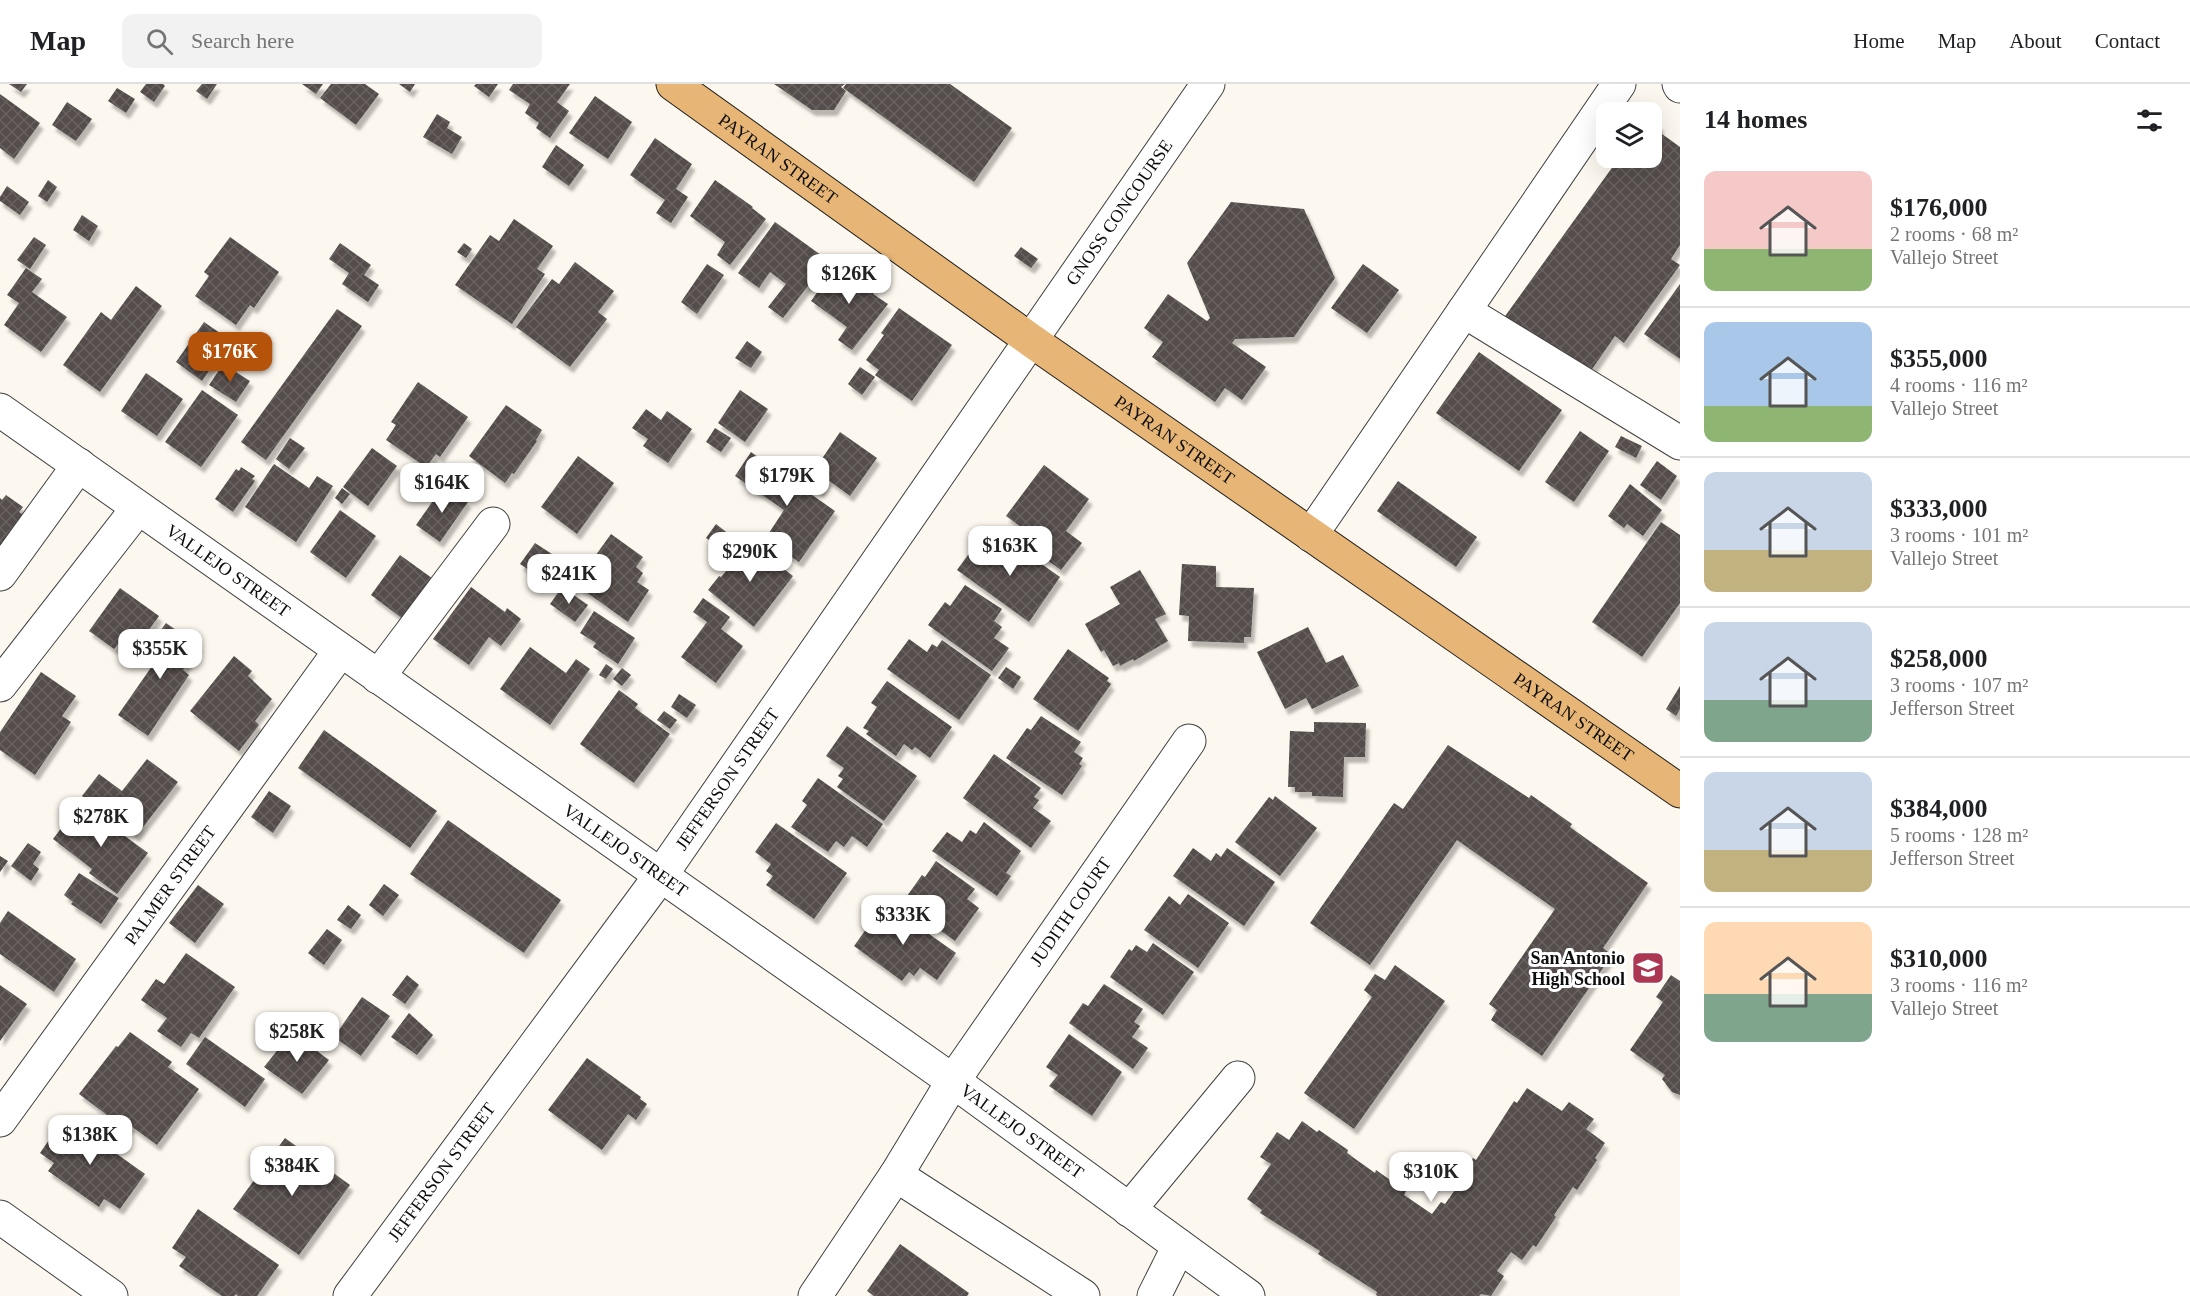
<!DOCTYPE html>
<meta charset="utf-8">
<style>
:root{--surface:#fff;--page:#f2f2f2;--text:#202124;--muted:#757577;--line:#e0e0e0;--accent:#b45309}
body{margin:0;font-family:"Times New Roman",serif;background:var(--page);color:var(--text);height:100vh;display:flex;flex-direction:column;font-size:22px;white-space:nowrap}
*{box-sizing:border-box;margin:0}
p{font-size:20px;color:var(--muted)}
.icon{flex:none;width:33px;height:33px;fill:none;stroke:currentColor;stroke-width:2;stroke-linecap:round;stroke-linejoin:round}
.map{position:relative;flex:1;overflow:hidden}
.panel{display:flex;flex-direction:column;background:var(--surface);width:510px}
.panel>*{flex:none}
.buttons{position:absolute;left:1596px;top:18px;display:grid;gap:12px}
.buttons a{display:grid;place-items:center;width:66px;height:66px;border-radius:12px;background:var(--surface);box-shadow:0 6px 24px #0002;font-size:30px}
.price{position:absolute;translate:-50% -51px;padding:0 14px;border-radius:12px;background:#fff;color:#222;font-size:20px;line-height:39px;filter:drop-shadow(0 2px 3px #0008)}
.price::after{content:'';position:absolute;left:50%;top:36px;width:18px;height:14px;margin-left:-9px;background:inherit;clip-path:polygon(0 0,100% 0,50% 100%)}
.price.on{background:var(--accent);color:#fff}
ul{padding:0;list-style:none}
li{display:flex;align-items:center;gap:18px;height:150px;padding:0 24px}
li+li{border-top:2px solid var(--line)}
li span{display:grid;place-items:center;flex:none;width:168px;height:120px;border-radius:12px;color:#555}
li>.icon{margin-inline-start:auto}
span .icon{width:72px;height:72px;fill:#fffc;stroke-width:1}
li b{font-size:26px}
h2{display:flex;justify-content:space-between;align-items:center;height:72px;padding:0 24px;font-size:26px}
header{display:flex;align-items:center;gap:36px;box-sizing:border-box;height:84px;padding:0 30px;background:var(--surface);border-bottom:2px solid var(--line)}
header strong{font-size:28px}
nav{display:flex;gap:33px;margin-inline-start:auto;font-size:21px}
.search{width:420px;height:54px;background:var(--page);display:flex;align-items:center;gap:15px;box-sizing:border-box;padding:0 21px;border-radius:12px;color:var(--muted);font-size:22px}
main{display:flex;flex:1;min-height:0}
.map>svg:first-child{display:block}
.building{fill:url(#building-cross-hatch);filter:url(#shadow)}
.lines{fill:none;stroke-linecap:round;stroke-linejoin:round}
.minor-casing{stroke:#404040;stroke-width:35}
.major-casing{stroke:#1e1e1e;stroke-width:35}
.minor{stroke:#fff;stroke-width:33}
.major{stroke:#e7b676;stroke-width:33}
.labels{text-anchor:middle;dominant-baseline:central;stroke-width:6;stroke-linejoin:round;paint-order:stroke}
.street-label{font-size:18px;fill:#0d0d0d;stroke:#fff}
.poi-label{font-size:18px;font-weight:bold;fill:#0d0d0d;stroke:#fff;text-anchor:end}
</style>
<header>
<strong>Map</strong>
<div class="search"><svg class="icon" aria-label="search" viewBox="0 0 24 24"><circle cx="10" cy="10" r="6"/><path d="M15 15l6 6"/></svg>Search here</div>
<nav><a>Home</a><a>Map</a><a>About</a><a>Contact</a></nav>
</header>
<main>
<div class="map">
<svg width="1680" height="1212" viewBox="0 0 1680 1212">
<defs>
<pattern id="building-cross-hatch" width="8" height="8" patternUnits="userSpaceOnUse" patternTransform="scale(1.5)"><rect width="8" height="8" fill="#544d4b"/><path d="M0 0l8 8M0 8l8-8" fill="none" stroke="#686260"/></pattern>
<filter id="shadow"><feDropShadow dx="3.5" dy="6" stdDeviation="1.5" flood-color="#0004"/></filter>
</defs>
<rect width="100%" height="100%" fill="#fdf8ef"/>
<g class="building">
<path d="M9,0H27L21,8Z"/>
<path d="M146,0H163L165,2L154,18L140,8Z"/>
<path d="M202,0H217L207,15L196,7Z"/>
<path d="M302,0H323L316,10Z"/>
<path d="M331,0H365L379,10L356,41L320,14Z"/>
<path d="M399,0H415L410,8Z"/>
<path d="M476,0H498L489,13L474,2Z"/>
<path d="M513,0H570L557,18L569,27L550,54L536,44L539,39L525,29L530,20L509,6Z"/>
<path d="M774,0H845L841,3L846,7L834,26H812Z"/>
<path d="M846,0H950L1012,44L974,98L843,4Z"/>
<path d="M117,4L135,15L126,29L108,17Z"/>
<path d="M0,10L40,39L14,75L0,64Z"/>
<path d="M595,12L632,38L608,75L569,49Z"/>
<path d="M67,18L92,35L76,57L52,41Z"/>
<path d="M437,30L450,38L447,44L462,53L452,70L423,53Z"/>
<path d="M1652,35L1661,42L1658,47L1680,63V161L1671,175L1680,181L1624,259L1615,252L1586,294L1503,235L1619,74H1652Z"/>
<path d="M655,54L692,80L676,105L688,113L671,139L656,129L665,116L630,91Z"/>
<path d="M556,61L584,81L569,102L542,83Z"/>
<path d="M48,96L57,103L47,118L38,112Z"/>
<path d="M715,96L753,123L752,124L766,135L730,181L717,171L725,158L690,132Z"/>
<path d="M7,102L29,118L20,131L0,117V113Z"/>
<path d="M1231,118L1304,125L1335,194L1294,253L1235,255L1232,259L1266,283L1242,316L1225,304L1215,318L1152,273L1163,258L1144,244L1168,210L1207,237L1210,234L1187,179Z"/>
<path d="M82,131L98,142L89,157L73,146Z"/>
<path d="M514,135L553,162L537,185L545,190L512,240L455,201L490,151L499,157Z"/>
<path d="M775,138L828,176L783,234L768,223L786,200L770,188L759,204L738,189Z"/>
<path d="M34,153L46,161L30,185L17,176Z"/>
<path d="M230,153L279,188L254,224L250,221L236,241L195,212L209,192L204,188Z"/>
<path d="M340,159L371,181L364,191L379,201L368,218L342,200L349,189L329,175Z"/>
<path d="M464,159L472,165L466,174L457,168Z"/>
<path d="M1021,163L1038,175L1031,184L1014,172Z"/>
<path d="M575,178L614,207L598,228L607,235L570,283L516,243L552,195L559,200Z"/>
<path d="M707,180L724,191L697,230L681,218Z"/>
<path d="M1363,180L1399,206L1367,249L1331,224Z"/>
<path d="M837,181L875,207L873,210L888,220L852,266L838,256L847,243L811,217Z"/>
<path d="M26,184L42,195L32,208L67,233L41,268L4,241L19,219L7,211Z"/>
<path d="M1680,200V275L1644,250Z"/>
<path d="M136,202L162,222L100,308L63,281L101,228L111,236Z"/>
<path d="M899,224L952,261L912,317L875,291L879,286L866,276L884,251L881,249Z"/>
<path d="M337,225L362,242L266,376L241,358Z"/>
<path d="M204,238L230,256L202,297L176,278Z"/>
<path d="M747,257L762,268L751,284L735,274Z"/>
<path d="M1479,268L1562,326L1519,387L1436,329Z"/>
<path d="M223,280L250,297L236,318L209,301Z"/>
<path d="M860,283L875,293L862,311L848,300Z"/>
<path d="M146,289L183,315L157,352L121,327Z"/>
<path d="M418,298L468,333L440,373L436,370L426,383L386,356L396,341L391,338Z"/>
<path d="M202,306L238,331L201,383L165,358Z"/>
<path d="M740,306L768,325L745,358L718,339Z"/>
<path d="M506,321L542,346L536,356L537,357L514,390L512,389L505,399L469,372Z"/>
<path d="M646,325L661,336L667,327L692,345L668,379L643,362L648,355L632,344Z"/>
<path d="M715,344L731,354L721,368L706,358Z"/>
<path d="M1580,347L1609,367L1574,418L1545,398Z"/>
<path d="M840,348L877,374L850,412L828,396L820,408L789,386L798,372L815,385Z"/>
<path d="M1621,352L1642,362L1636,374L1615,363Z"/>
<path d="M290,354L305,364L289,385L276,375Z"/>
<path d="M372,364L397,382L368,422L343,403Z"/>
<path d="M751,368L835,427L799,478L765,455L784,426L735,392Z"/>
<path d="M578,372L614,399L577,450L541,423Z"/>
<path d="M1657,377L1677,392L1661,416L1640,401Z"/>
<path d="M274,380L309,404L317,392L333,402L296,458L245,423Z"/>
<path d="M1044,381L1089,415L1066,447L1082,459L1061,486L1019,456L1025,446L1006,432Z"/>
<path d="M241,383L255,392L252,395L255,397L233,428L215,415L236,385L239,387Z"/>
<path d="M1398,397L1477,453L1456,483L1377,427Z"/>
<path d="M1630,400L1662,426L1643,452L1627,440L1624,444L1608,432Z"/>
<path d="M444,401L468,418L440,458L416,441Z"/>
<path d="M342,404L350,410L342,420L335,414Z"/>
<path d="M6,411L23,423L19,428L30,435L0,478V414L2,416Z"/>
<path d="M340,426L376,452L346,494L310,468Z"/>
<path d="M1661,438L1680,451V519L1642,573L1592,538Z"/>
<path d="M716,440L730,451L721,464L706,454Z"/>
<path d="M611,450L643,473L636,483L643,489L637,498L649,506L628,538L575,500Z"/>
<path d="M746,455L793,492L754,543L708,506L719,492L721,493L728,485L724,482Z"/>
<path d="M978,457L996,470L1001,462L1007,466L1012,459L1060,493L1029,538L957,486Z"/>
<path d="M535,459L558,474L544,496L520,480Z"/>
<path d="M400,471L436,497L407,538L371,511Z"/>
<path d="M1182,480L1216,482V503L1254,504L1251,553H1244V559L1188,557L1189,532L1179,531Z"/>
<path d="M1140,486L1166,530L1155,535L1168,557L1134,577L1133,575L1120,582L1119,579L1113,582L1104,566L1101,568L1085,540L1120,520L1110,503Z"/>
<path d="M965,501L1002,525L994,537L1002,543L994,554L1009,564L992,587L928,541L945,518L950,522Z"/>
<path d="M471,503L505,528L507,524L521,535L501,562L489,553L469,581L433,555Z"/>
<path d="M562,503L588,521L575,538L550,520Z"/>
<path d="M120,504L159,532L140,558L127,549L114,565L89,547Z"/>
<path d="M703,514L730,533L721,545L743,562L716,599L681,573L707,538L693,528Z"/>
<path d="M594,527L635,554L618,580L593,563L596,559L580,549Z"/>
<path d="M166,539L199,562L183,586L189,591L148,652L118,631L159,572L148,564Z"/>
<path d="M1308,543L1326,579L1343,571L1359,602L1312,625L1306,614L1285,625L1257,568Z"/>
<path d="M909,555L927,568L932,560L937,563L942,556L991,591L959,636L887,585Z"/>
<path d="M530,563L566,589L576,575L590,585L550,641L500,605Z"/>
<path d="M1068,565L1109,594L1107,597L1111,600L1078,647L1033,615Z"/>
<path d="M234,572L252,587L248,592L272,615L255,637L259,641L239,667L190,627Z"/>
<path d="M606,580L613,585L606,595L599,591Z"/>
<path d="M1006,583L1021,593L1013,605L998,594Z"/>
<path d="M622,584L631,591L622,602L613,595Z"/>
<path d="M41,588L76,612L62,632L71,638L35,691L0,666V648Z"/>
<path d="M887,597L952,643L930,674L915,663L912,666L904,660L896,672L866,650L869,647L863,644L877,623L871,619Z"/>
<path d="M1680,602V625L1676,632L1666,625Z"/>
<path d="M619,606L638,620L635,624L670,650L634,699L580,660Z"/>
<path d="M679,610L696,621L687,634L671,623Z"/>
<path d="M664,627L677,636L670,645L657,636Z"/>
<path d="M1041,632L1081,658L1074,668L1083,674L1079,680L1082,682L1062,711L1006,674L1027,644L1031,646Z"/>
<path d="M1314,638L1366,639L1365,673H1344L1343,713L1312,712V708H1295V703H1288L1290,647L1314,648Z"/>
<path d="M847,642L917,692L884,737L837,703L843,695L838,692L844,684L826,672Z"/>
<path d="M324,646L437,727L410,764L298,684Z"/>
<path d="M1448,661L1529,714L1531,711L1572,740L1570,743L1648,799L1603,864L1612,871L1542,972L1491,936L1497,926L1489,920L1555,825L1457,756L1370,881L1310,839L1394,719L1403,725Z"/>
<path d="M994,670L1041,704L1034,713L1039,716L1033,724L1051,737L1031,764L963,714Z"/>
<path d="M147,675L178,698L136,752L82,712L99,690L122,707Z"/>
<path d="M818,694L883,740L867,763L852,752L844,763L836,757L828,768L791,743L807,721L802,717Z"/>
<path d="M269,707L291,722L273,749L251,733Z"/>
<path d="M1275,712L1317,744L1280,792L1235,758L1269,713L1273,716Z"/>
<path d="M80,719L148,769L117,810L89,789L92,785L53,755Z"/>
<path d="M448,736L561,816L524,869L410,790Z"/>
<path d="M984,738L1021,767L1006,789L1011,792L997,812L932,767L947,748L962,758L970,746L976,750Z"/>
<path d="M776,739L847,789L814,835L766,801L773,792L766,787L771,780L755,768Z"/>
<path d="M28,759L41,768L33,780L39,785L31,797L11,782Z"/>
<path d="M1193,764L1211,777L1216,769L1221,773L1227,764L1275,798L1244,842L1173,792Z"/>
<path d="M0,772L8,777L0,788Z"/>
<path d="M936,777L975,805L967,815L979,824L955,857L902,819L922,791L925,793Z"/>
<path d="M79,789L119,814L101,840L71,820L73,818L64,811Z"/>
<path d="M384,800L399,811L383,832L369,821Z"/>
<path d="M198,801L224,820L195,859L169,839Z"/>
<path d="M1188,810L1229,839L1198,884L1144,846L1169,812L1180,821Z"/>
<path d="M885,819L956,869L937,896L920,884L914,892L909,888L902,897L854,862Z"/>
<path d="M348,821L361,831L351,845L337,836Z"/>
<path d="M8,827L76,875L54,908L0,870V839Z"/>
<path d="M327,845L342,856L324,881L308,869Z"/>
<path d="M1153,859L1194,888L1163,931L1110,893L1129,865L1132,867L1136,861L1147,868Z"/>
<path d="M186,869L235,903L199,954L191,949L181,963L157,947L167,934L141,916L156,895L164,900Z"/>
<path d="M1395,881L1445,917L1354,1045L1304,1009L1372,913L1364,906L1375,890L1385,896Z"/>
<path d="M407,891L419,901L405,920L392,911Z"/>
<path d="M1671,891L1680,897V1011L1672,1008L1662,995L1665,991L1630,966L1663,918L1656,913Z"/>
<path d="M1104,900L1143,925L1134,938L1140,942L1132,953L1148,964L1133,985L1069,939L1083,919L1088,922Z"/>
<path d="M0,901L27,920L0,957Z"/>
<path d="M362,913L390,932L361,972L334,953Z"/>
<path d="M409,929L433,951L417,971L391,953Z"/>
<path d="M130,948L172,978L168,983L199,1005L157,1061L131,1042L127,1046L79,1010L116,962L118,963Z"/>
<path d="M292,948L329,976L302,1010L264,983Z"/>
<path d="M1069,950L1122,988L1092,1032L1049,1002L1058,991L1046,983Z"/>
<path d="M205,953L265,995L245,1023L186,980Z"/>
<path d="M587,974L641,1013L640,1015L647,1020L636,1036L628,1030L602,1066L548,1026Z"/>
<path d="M1527,1004L1562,1027L1569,1018L1594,1035L1586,1045L1605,1059L1595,1074L1597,1076L1577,1106L1573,1103L1554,1131L1556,1133L1536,1163L1533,1161L1522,1176L1511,1168L1497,1187L1504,1192L1491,1212L1481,1210L1479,1212H1378L1376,1211L1377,1208L1318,1170L1320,1167L1260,1129L1262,1126L1247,1115L1271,1080L1260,1073L1277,1048L1289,1056L1302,1037L1317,1048L1319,1046L1348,1066L1347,1069L1375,1089L1376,1086L1406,1107L1404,1111L1432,1130L1441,1118L1445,1120L1455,1106L1452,1104L1473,1074L1476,1076L1514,1017L1517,1019Z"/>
<path d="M65,1033L145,1090L120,1125L104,1115L99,1123L48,1087L54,1079L40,1069Z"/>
<path d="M285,1054L350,1101L299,1171L233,1125Z"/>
<path d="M198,1125L279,1181L257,1212H238L236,1210L234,1212H222L179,1182L186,1173L172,1164Z"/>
<path d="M900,1160L969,1209L967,1212H874L867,1207Z"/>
</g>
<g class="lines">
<g class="minor-casing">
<g id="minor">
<path d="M1679,0L1680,2"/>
<path d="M1464,227L1680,359"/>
<path id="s1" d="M0,326L953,997L1248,1212"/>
<path d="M1311,451L1619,0"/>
<path d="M0,490L79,381"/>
<path d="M378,593L493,440"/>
<path d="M0,601L138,424"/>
<path id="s2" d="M0,1036L340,567"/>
<path id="s3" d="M896,1091L953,997L1189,657"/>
<path d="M1129,1126L1238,994"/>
<path d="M0,1133L111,1212"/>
<path id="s4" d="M350,1212L661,791L1208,0"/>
<path d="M815,1212L896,1091L1083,1212"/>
<path d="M1154,1212L1179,1162"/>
</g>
</g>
<g class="major-casing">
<g id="major">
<path id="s5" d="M673,0L1032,257L1680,707"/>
</g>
</g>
<use href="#minor" class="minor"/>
<use href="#major" class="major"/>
</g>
<defs>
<g id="school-square" transform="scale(1.725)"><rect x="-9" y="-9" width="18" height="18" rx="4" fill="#ab3753" stroke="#fff"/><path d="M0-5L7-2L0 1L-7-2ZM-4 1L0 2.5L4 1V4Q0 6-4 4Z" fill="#fff"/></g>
</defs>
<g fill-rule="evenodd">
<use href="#school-square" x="1648" y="884"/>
</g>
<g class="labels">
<g class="street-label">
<text stroke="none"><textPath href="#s5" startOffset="129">PAYRAN STREET</textPath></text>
<text stroke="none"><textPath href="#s4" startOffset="1329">GNOSS CONCOURSE</textPath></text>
<text stroke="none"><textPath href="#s5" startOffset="615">PAYRAN STREET</textPath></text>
<text stroke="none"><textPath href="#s1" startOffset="279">VALLEJO STREET</textPath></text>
<text stroke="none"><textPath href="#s5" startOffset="1101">PAYRAN STREET</textPath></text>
<text stroke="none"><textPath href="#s4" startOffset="640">JEFFERSON STREET</textPath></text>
<text stroke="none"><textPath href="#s1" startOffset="765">VALLEJO STREET</textPath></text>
<text stroke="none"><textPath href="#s2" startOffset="290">PALMER STREET</textPath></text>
<text stroke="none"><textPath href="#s3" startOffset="316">JUDITH COURT</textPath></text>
<text stroke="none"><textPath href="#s1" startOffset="1251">VALLEJO STREET</textPath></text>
<text stroke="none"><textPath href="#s4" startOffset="154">JEFFERSON STREET</textPath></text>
</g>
<g class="poi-label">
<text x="1625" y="874">San Antonio<tspan x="1625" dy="21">High School</tspan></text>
</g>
</g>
</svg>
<div class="buttons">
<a><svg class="icon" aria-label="layers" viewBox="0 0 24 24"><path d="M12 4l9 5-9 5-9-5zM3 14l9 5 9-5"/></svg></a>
</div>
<b class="price" style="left:849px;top:221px">$126K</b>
<b class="price on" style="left:230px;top:299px">$176K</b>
<b class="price" style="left:787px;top:423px">$179K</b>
<b class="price" style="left:442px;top:430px">$164K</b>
<b class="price" style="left:1010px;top:493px">$163K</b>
<b class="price" style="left:750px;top:499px">$290K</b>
<b class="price" style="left:569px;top:521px">$241K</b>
<b class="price" style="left:160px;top:596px">$355K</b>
<b class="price" style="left:101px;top:764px">$278K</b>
<b class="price" style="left:903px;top:862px">$333K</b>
<b class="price" style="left:297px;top:979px">$258K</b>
<b class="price" style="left:90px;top:1082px">$138K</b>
<b class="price" style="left:292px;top:1113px">$384K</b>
<b class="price" style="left:1431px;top:1119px">$310K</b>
</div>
<section class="panel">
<h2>14 homes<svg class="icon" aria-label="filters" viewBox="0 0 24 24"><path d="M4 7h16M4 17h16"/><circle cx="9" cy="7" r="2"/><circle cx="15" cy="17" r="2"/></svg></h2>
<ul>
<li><span style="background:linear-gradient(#f6c9c9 65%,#8fb573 0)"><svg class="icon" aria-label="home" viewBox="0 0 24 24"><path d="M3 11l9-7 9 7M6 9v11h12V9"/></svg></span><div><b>$176,000</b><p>2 rooms · 68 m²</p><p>Vallejo Street</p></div></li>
<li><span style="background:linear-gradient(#a9c7e8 70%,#8fb573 0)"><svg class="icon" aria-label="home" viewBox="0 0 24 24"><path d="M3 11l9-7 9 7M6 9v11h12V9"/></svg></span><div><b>$355,000</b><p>4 rooms · 116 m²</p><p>Vallejo Street</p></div></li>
<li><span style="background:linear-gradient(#c9d6e8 65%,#c2b280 0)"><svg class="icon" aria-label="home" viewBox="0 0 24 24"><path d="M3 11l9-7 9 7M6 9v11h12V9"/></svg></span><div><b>$333,000</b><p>3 rooms · 101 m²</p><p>Vallejo Street</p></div></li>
<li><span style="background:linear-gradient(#c9d6e8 65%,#7fa58c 0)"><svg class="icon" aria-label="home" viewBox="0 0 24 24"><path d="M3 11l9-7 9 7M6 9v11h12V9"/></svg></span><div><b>$258,000</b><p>3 rooms · 107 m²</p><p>Jefferson Street</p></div></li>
<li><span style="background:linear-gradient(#c9d6e8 65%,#c2b280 0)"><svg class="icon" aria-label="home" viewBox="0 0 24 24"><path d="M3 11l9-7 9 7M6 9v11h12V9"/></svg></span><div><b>$384,000</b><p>5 rooms · 128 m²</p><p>Jefferson Street</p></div></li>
<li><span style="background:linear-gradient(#ffd9b3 60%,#7fa58c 0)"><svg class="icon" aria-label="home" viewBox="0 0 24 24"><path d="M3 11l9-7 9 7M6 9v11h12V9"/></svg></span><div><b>$310,000</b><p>3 rooms · 116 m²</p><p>Vallejo Street</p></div></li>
</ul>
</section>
</main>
